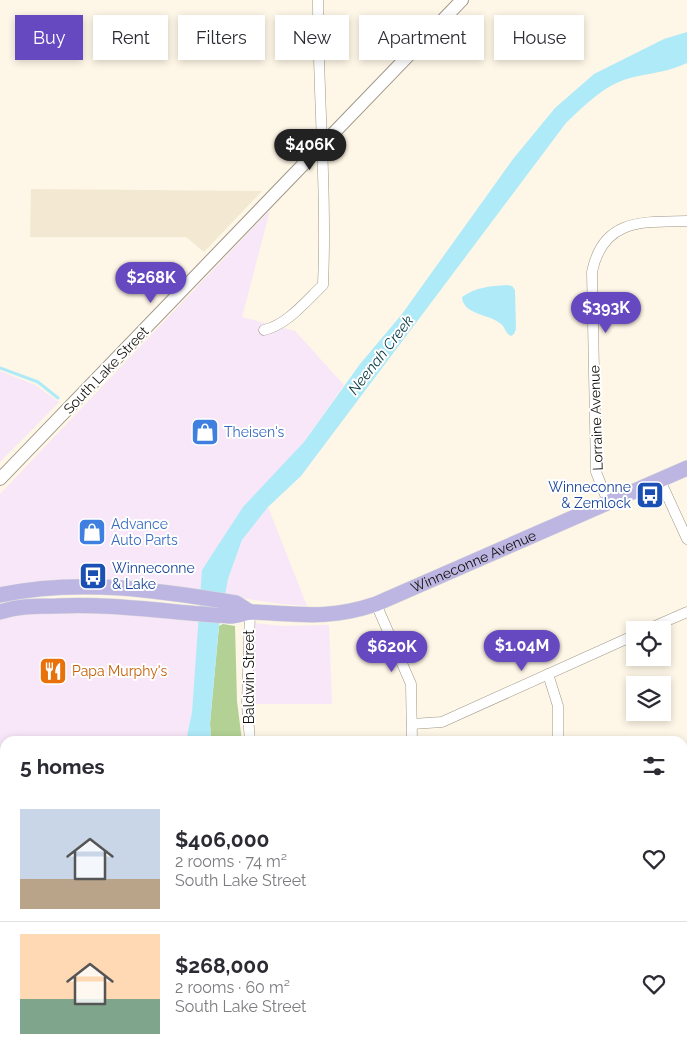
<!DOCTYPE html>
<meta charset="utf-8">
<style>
:root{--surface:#fff;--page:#f7f7f7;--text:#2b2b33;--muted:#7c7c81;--line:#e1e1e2;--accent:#6648c1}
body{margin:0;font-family:Raleway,sans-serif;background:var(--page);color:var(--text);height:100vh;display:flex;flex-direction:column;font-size:19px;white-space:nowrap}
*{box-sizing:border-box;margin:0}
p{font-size:16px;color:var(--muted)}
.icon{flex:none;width:28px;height:28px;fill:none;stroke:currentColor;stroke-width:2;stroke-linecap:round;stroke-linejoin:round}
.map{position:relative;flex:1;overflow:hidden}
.side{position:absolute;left:0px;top:736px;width:688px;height:321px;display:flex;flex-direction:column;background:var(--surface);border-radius:15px 15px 0 0;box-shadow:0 2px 8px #0003}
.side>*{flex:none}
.hud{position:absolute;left:15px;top:15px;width:658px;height:45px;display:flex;gap:10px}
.controls{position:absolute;left:626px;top:621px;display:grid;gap:10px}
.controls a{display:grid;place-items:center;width:45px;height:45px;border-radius:0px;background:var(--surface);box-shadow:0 2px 8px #0003;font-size:25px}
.price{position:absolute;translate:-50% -42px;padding:0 11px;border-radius:18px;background:var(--accent);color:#fff;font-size:16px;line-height:32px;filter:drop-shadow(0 1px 2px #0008)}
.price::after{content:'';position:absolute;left:50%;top:30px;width:15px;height:11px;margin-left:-8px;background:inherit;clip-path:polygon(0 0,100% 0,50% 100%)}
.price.current{background:#222;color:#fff}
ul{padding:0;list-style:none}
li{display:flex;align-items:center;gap:15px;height:125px;padding:0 20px}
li+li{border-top:1px solid var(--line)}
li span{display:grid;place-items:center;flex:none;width:140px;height:100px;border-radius:0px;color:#555}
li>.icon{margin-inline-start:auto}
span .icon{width:60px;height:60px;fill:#fffc;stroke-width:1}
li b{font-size:21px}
h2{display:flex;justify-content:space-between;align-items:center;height:60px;padding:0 20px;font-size:21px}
.tag{padding:0 18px;border-radius:0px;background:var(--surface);box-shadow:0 2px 8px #0003;font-size:18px;line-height:45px}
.tag.current{background:var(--accent);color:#fff}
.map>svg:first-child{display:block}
.commercial{fill:#f8e7f8}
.built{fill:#f3e9d2}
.green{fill:#b3d195}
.water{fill:#afeaf9}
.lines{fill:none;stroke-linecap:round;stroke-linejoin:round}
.stream{stroke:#afeaf9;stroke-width:3}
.minor-casing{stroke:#9e9688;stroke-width:11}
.tertiary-casing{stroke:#9e9688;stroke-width:14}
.primary-casing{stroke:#d9d9d8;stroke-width:16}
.minor{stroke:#fff;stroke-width:10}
.tertiary{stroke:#fff;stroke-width:12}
.primary{stroke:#bdb6e3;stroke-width:15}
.labels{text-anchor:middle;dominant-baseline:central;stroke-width:4;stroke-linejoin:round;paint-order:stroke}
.street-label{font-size:14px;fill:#14110c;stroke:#fff}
.shop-label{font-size:14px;fill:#366cbe;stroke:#fff;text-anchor:start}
.transit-label{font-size:14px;fill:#164399;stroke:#fff;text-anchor:end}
.food-label{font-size:14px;fill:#c56008;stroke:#fff;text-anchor:start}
.water-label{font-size:15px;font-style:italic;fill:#0f414b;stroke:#fff}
</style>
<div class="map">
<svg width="687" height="1057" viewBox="0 0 687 1057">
<rect width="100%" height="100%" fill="#fef6e6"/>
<g class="commercial">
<path d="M270,210L242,317L295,331L344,385L304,442L222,541L202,570V588L196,591L0,588V494Z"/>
<path d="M0,371L35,385L59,402L0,462Z"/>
<path d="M268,507L307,606L281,604L226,596L224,591L242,540Z"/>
<path d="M94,611L190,618L199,623L192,712L186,741H5V1013H0V619L26,612Z"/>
<path d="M254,623L282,626L329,625L332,704H253Z"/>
</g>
<path class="built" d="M31,189L262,191L204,252L186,237H30Z"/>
<g class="green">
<path d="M223,624L235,626L237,701L242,741H211L210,723L219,626Z"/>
<path d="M173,1053H259V1057H193Z"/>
</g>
<g class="water">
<path d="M687,32V63C668,72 650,73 630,78C604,85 584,106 566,123L301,476L268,507L242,540L228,579L219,626L210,723L211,741H186L192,712L202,570L243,507L304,442L360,364L402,314L513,159L555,108L594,74L664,39Z"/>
<path d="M507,285L512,286L515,290L516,329L514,334L511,336C505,333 505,327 501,324C490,314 463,315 462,297C476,287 491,286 507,285Z"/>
</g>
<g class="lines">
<path class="stream" d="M0,368L38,382L58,398"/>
<g class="minor-casing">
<g id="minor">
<path d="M264,330C287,325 306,301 323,285C327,190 318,95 318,0"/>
<path d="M660,480L687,539"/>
<path d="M608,502L596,472L592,272C603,218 643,222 687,221"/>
<path d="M376,604L411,684L412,741"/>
<path d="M646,630L687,612"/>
<path d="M548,674L558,706V741"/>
<path d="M412,724L442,722L635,635"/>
<path d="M250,741L247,704L250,612"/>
<path d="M414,1052V1057"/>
<path d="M560,1052V1057"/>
<path d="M269,1057V1052"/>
</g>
</g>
<g class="tertiary-casing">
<path id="tertiary" d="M0,479L462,0"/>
</g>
<g class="primary-casing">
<g id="primary">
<path d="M0,595C78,578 158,590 236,603L250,612"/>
<path id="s1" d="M0,612C18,606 37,606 56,606C115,603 172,613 230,616C238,616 245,612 252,612C299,614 329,620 376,604L687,468"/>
</g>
</g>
<use href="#minor" class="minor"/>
<use href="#tertiary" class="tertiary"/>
<use href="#primary" class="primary"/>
</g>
<defs>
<g id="shop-square" transform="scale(1.4375)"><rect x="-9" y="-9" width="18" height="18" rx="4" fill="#3f7fe0" stroke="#fff"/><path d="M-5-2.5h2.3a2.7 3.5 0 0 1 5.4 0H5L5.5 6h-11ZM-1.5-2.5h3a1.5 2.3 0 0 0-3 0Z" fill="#fff"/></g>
<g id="bus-square" transform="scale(1.4375)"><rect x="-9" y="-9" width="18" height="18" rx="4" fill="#1a4fb4" stroke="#fff"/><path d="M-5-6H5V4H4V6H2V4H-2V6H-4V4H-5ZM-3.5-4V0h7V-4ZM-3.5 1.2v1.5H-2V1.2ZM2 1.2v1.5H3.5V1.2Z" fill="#fff"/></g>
<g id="restaurant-square" transform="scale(1.4375)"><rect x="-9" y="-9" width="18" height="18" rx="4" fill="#e8710a" stroke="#fff"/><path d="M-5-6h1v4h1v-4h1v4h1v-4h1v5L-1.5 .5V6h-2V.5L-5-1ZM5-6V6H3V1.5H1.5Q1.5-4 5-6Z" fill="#fff"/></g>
</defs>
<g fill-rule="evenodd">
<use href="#shop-square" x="205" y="432"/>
<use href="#bus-square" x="650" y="495"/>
<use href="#shop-square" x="92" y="532"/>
<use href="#bus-square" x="93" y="576"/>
<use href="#restaurant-square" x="53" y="671"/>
</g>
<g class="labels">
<g class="street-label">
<text transform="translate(106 370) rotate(-46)">South Lake Street</text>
<text transform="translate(596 418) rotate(-92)">Lorraine Avenue</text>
<text stroke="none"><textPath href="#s1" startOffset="485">Winneconne Avenue</textPath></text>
<text transform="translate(249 677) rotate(-90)">Baldwin Street</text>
</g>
<g class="shop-label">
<text x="224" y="432">Theisen's</text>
<text x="111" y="524">Advance<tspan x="111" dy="16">Auto Parts</tspan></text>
</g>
<g class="transit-label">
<text x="631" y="487">Winneconne<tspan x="631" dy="16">&amp; Zemlock</tspan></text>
<text x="112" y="568" text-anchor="start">Winneconne<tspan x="112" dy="16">&amp; Lake</tspan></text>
</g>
<g class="food-label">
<text x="72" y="671">Papa Murphy's</text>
</g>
<g class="water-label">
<text transform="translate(381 355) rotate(-52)">Neenah Creek</text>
</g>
</g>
</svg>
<div class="controls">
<a><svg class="icon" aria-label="locate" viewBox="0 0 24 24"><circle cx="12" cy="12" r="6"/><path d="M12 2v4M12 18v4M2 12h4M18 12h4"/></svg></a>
<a><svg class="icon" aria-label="layers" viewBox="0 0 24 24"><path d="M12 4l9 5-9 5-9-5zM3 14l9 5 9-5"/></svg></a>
</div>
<b class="price current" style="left:310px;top:171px">$406K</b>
<b class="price" style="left:151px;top:304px">$268K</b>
<b class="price" style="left:606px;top:334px">$393K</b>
<b class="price" style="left:522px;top:672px">$1.04M</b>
<b class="price" style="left:392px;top:673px">$620K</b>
<div class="hud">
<a class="tag current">Buy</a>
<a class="tag">Rent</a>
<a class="tag">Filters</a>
<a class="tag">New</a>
<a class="tag">Apartment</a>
<a class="tag">House</a>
</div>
<section class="side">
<h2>5 homes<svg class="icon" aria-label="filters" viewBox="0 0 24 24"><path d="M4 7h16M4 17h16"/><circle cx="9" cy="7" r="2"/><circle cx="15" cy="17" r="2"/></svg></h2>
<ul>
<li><span style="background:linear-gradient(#c9d6e8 70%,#b9a48a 0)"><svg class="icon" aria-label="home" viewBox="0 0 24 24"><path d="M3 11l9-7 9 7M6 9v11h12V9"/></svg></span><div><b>$406,000</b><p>2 rooms · 74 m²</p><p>South Lake Street</p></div><svg class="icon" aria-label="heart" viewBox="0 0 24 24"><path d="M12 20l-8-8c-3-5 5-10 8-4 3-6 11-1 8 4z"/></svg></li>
<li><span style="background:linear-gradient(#ffd9b3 65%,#7fa58c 0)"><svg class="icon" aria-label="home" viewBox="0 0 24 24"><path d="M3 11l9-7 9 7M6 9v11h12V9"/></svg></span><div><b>$268,000</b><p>2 rooms · 60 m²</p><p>South Lake Street</p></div><svg class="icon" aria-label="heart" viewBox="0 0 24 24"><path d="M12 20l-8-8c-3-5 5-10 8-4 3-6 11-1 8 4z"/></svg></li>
</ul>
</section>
</div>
